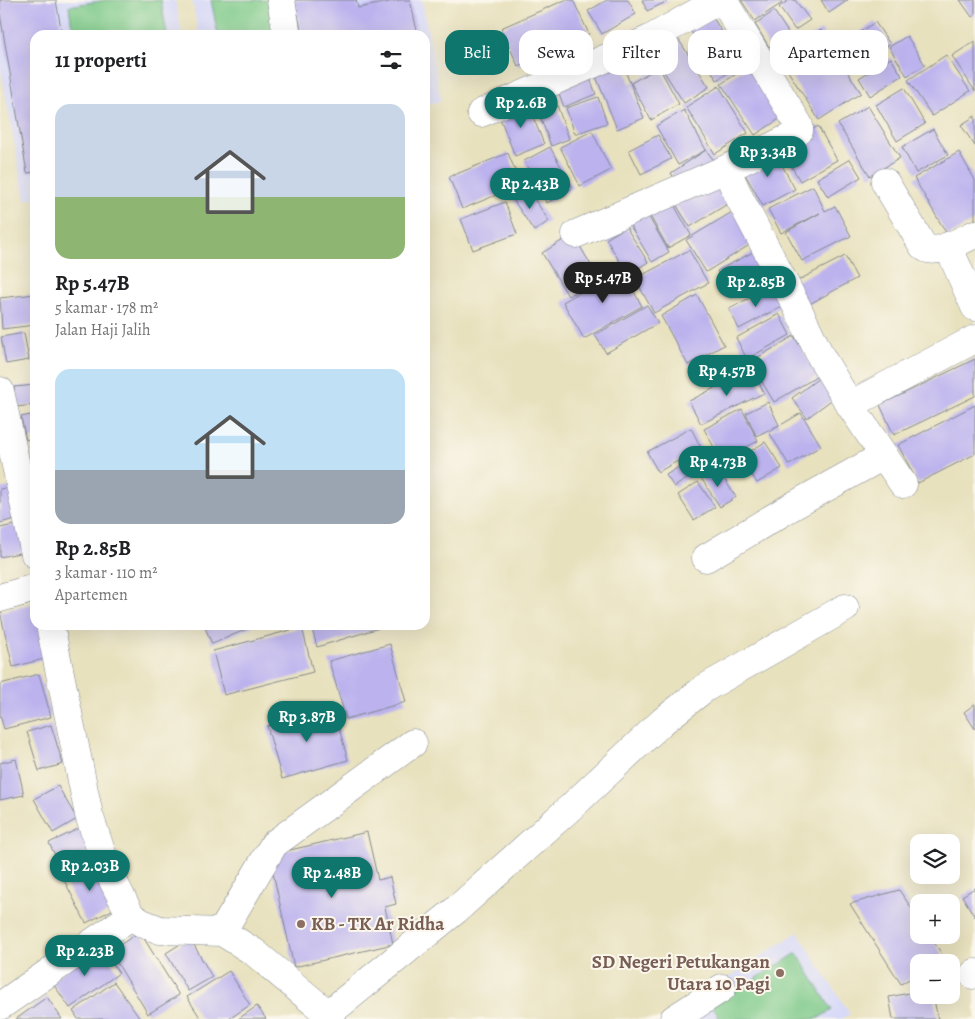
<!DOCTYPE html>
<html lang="id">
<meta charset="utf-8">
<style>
:root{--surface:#fff;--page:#f6f6f6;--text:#202124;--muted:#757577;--accent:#0f766e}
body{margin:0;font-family:Alegreya,serif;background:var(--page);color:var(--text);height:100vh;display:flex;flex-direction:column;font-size:19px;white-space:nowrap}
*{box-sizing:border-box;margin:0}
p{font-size:16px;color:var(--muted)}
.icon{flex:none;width:28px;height:28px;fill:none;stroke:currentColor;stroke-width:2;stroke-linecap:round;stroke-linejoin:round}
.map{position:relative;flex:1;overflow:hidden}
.side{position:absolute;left:30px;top:30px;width:400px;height:600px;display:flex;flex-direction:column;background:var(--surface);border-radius:15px;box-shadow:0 5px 20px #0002}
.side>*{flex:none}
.hud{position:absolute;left:445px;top:30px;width:455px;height:45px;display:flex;gap:10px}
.controls{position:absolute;left:910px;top:834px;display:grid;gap:10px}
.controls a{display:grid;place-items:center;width:50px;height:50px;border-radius:10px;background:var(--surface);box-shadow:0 5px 20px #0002;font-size:25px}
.price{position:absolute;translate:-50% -42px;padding:0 11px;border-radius:18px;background:var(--accent);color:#fff;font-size:16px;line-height:32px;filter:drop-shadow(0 1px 2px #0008)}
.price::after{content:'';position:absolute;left:50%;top:30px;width:15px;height:11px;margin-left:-8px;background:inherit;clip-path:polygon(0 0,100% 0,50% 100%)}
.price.on{background:#222;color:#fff}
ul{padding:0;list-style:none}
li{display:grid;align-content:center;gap:10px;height:265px;padding:0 25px}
li span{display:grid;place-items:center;height:155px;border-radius:15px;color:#555}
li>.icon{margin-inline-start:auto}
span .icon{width:90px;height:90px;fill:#fffc;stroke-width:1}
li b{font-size:21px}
h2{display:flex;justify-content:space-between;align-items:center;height:60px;padding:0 25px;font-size:21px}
.pill{padding:0 18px;border-radius:15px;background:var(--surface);box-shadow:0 5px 20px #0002;font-size:18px;line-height:45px}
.pill.on{background:var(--accent);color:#fff}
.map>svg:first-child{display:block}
.built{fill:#d6d8f8}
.green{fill:#7dc988;stroke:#4c7c73}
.building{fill:#bbb2ee}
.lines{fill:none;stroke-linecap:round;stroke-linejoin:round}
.minor-casing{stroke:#82888e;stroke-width:29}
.minor{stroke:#fff;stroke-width:28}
.education-dot{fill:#8d6e63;stroke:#fbf7ec;stroke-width:2}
.labels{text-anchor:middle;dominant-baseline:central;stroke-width:4;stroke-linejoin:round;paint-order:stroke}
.education-label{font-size:19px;font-weight:bold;fill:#785e54;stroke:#fbf7ec;text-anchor:start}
</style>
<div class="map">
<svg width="975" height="1019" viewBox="0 0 975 1019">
<rect width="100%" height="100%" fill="#fbf7ec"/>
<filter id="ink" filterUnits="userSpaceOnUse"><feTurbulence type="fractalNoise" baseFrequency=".02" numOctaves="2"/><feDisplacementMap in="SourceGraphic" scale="10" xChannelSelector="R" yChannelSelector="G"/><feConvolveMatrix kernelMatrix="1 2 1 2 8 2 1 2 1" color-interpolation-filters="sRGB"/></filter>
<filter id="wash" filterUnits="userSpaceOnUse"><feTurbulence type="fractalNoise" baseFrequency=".0096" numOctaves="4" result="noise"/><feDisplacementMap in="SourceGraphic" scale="20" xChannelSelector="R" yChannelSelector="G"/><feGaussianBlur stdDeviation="1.12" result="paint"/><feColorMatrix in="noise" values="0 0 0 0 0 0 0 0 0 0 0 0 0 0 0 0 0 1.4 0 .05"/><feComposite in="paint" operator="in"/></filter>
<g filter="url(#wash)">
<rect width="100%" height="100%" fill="#e8e1be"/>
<g class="built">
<path d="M0,0H175L182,35H35V198L25,200L0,65Z"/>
<path d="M192,0H422L441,101L425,104V35H199Z"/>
<path d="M798,932L850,1014L842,1019H665Z"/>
</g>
<g class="green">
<path d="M106,0H161L167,35H73L69,6Z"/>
<path d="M211,0H285L292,35H218Z"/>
<path d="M797,953L832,1010L817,1019H720L712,1006Z"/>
</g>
<g id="blocks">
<g class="building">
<path d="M0,0H56L62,35H35V172L27,173L0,14Z"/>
<path d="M295,0H356L358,8L399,0H410L418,35H302Z"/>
<path d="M565,0H573L589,34L518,66L501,28Z"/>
<path d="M607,0H628L636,14L602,34L588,11Z"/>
<path d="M642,0H670L647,11Z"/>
<path d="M741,0H780L782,3L755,21Z"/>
<path d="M789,0H795L810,20L795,30L779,7Z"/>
<path d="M821,0H848L829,13Z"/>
<path d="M960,0H975V15L972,17Z"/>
<path d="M774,11L789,34L769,47L755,24Z"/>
<path d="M712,16L726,38L704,52L690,30Z"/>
<path d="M875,22L890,44L859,65L844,43Z"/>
<path d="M821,30L861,93L819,120L779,57Z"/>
<path d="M907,36L925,65L907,76L889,47Z"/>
<path d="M677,37L709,87L684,103L652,53Z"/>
<path d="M735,40L748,60L717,80L704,60Z"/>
<path d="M975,41V91L952,56Z"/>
<path d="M946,55L970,91L932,116L908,80Z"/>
<path d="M891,58L902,76L870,96L859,78Z"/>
<path d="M622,63L644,118L617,129L595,74Z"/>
<path d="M753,63L787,114L755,135L721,84Z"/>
<path d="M659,67L679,104L651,120L631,83Z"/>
<path d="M589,76L596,94L564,107L557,88Z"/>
<path d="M719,86L748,133L715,154L686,107Z"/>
<path d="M551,88L569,139L551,146L532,94Z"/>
<path d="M904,88L925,124L897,141L876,105Z"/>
<path d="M598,97L607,123L575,134L566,108Z"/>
<path d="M527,102L544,144L515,156L498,113Z"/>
<path d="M868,106L900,158L870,176L838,124Z"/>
<path d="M684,110L706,150L678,165L656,126Z"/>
<path d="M975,116V146L961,125Z"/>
<path d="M818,126L837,160L800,181L781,148Z"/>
<path d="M933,129L948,155L916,173L902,147Z"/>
<path d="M592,131L611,170L580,186L560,147Z"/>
<path d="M658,135L671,159L641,174L629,150Z"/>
<path d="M550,147L573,188L547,203L524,161Z"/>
<path d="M773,149L795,189L763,206L741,167Z"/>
<path d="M706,150L715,162L679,186L671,173Z"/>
<path d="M959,152L975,180V220L948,236L914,178Z"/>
<path d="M508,153L521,185L462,209L449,177Z"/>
<path d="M850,159L861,177L828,197L817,179Z"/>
<path d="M718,175L734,200L690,227L675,203Z"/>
<path d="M813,186L825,211L835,206L851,236L802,261L786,232L820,213L781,233L768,209Z"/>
<path d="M527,188L549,221L534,231L512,198Z"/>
<path d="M669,196L691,235L668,248L646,209Z"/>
<path d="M505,202L517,234L473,250L461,219Z"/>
<path d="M643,207L669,252L652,262L625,217Z"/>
<path d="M737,209L756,241L706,272L686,240Z"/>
<path d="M626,227L648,262L628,275L606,239Z"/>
<path d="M573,234L599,279L568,296L542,253Z"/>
<path d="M759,249L774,276L731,298L717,271Z"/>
<path d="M689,250L708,283L654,313L635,279Z"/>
<path d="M845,256L857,278L804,307L791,284Z"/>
<path d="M621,269L642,306L584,339L563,302Z"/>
<path d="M772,286L782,306L739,329L729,309Z"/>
<path d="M35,294V325L2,329L0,298Z"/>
<path d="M697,295L724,345L688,365L661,316Z"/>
<path d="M647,305L658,323L606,353L595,335Z"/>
<path d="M779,314L790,335L747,359L736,338Z"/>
<path d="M35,331V359H34L31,332Z"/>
<path d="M24,333L29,360L6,364L1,337Z"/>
<path d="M794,336L818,376L774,402L750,362Z"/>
<path d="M975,359V396L894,435L880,405Z"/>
<path d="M752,369L764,393L701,424L689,401Z"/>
<path d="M819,378L834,398L807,418L792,398Z"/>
<path d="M35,385V405L15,407L14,387Z"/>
<path d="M768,402L779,425L756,436L746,413Z"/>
<path d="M975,405V454L918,483L898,445Z"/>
<path d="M742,409L758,441L721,460L704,429Z"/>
<path d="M801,413L821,446L789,465L769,432Z"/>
<path d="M35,414V438L26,440L21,417Z"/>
<path d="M691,428L701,448L658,472L647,452Z"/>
<path d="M765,442L782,468L757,483L741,457Z"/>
<path d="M699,454L707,466L674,487L666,475Z"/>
<path d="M717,468L736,497L720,507L701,478Z"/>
<path d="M698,482L715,507L694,520L678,495Z"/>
<path d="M14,486L23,517L0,523V489Z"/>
<path d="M27,522L34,550L0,557V528Z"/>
<path d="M34,603L35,625H40L48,658L13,667L0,612Z"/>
<path d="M204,625H253L254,626L212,644Z"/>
<path d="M311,625H378L379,628L317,647Z"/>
<path d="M302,627L313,672L224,695L213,651Z"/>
<path d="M390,644L406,702L346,719L329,661Z"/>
<path d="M39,674L51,717L4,729L0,715V684Z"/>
<path d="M975,704V729L964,712Z"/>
<path d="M333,707L348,760L282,779L267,726Z"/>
<path d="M51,725L63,764L39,771L27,732Z"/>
<path d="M16,759L24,795L0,800V763Z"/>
<path d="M58,786L77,819L53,833L34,799Z"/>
<path d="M80,828L91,850L60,865L49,843Z"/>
<path d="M367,832L378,880L390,877L396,904L385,907L393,944L294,967L269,855Z"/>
<path d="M95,862L118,907L86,923L63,878Z"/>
<path d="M975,888V917L962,896Z"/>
<path d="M899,890L919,919V935H929L944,957L935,962H919V973L901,984L850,904Z"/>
<path d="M140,932L179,995L148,1014L110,951Z"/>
<path d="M190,938L212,977L188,991L166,953Z"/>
<path d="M100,946L119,973L70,1008L51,981Z"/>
<path d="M229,971L250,1005L229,1019H201L187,997Z"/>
<path d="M114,982L140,1019H78L73,1011Z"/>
<path d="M919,991V995H933L938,1019H893L889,997Z"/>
<path d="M47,997L62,1019H16Z"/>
<path d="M257,1006L266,1019H238Z"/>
</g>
</g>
</g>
<g filter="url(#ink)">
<use href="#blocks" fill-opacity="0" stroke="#82888e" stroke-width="1"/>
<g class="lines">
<g class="minor-casing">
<g id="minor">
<path d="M281,0L287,35"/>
<path d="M723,0L799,125V131L791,137L726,169L740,199L797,307L821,357L850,405L903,484"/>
<path d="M481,113L650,39L719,0"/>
<path d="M885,182L923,246C934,257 962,240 975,234"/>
<path d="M576,234L726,169"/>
<path d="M948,246L975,307"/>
<path d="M0,391L35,554"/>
<path d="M850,405L975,339"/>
<path d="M706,558L791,507L883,456"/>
<path d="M0,598L35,588"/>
<path d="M50,625L89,815L107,869L131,916L142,923L160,930L222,932L254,952L328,1014L331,1019"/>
<path d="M222,932L274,844L413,743"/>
<path d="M973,975L975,973"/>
<path d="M0,1006L131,916"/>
<path d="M328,1014L456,910L571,807L663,721L705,688L845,608"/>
<path d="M674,1019L722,988"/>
</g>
</g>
<use href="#minor" class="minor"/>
</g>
</g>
<g class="education-dot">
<circle cx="301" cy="924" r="5"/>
<circle cx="780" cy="973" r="5"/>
</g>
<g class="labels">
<g class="education-label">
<text x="311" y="924">KB - TK Ar Ridha</text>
<text x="770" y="962" text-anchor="end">SD Negeri Petukangan<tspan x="770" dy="22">Utara 10 Pagi</tspan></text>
</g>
</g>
</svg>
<div class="controls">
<a><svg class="icon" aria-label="layers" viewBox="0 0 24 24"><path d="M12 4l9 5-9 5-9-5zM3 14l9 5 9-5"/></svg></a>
<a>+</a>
<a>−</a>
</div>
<b class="price" style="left:521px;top:129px">Rp 2.6B</b>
<b class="price" style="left:768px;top:178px">Rp 3.34B</b>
<b class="price" style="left:530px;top:210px">Rp 2.43B</b>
<b class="price on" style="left:603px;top:304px">Rp 5.47B</b>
<b class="price" style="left:756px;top:308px">Rp 2.85B</b>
<b class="price" style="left:727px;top:397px">Rp 4.57B</b>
<b class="price" style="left:718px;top:488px">Rp 4.73B</b>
<b class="price" style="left:307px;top:743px">Rp 3.87B</b>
<b class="price" style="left:90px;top:892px">Rp 2.03B</b>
<b class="price" style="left:332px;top:899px">Rp 2.48B</b>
<b class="price" style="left:85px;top:977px">Rp 2.23B</b>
<div class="hud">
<a class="pill on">Beli</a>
<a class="pill">Sewa</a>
<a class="pill">Filter</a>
<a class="pill">Baru</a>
<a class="pill">Apartemen</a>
</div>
<section class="side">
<h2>11 properti<svg class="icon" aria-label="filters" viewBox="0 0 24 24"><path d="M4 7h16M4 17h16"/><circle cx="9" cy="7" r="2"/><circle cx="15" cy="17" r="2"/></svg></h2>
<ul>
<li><span style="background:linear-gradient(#c9d6e8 60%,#8fb573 0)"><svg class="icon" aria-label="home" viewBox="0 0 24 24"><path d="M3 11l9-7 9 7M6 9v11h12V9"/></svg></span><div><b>Rp 5.47B</b><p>5 kamar · 178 m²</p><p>Jalan Haji Jalih</p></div></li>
<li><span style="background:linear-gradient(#bfe0f5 65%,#9aa5b1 0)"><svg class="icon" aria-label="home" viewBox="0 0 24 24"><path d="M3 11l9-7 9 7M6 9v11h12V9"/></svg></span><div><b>Rp 2.85B</b><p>3 kamar · 110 m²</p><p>Apartemen</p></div></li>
</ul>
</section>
</div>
